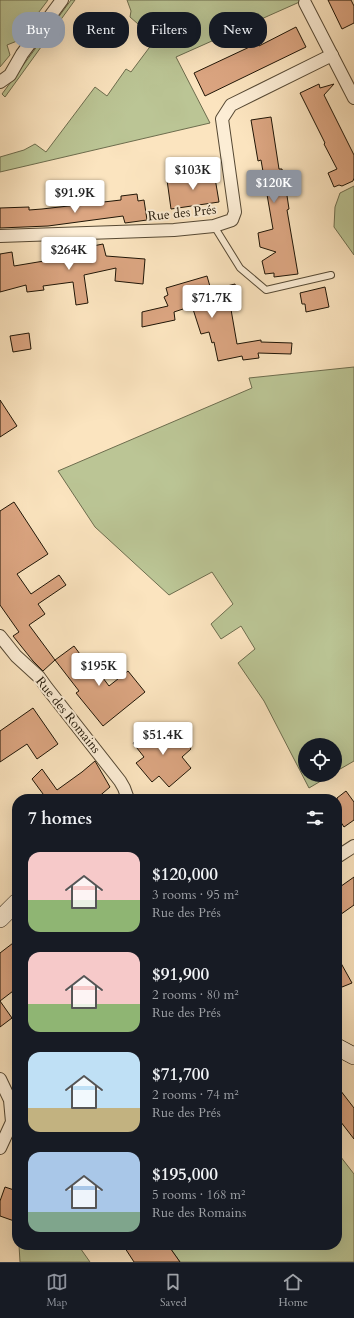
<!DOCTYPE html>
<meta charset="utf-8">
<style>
:root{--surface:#171b24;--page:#242831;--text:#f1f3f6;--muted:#9ea1a6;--line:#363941;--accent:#8c9099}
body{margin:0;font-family:Cardo,serif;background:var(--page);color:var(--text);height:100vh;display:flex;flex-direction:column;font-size:15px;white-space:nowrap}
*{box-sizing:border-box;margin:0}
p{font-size:13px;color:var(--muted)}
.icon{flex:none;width:22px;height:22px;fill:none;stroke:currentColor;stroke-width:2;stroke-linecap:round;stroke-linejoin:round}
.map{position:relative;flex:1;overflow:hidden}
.panel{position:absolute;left:12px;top:794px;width:330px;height:456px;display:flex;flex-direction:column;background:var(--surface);border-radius:16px;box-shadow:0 4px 16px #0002}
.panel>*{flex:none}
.hud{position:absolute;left:12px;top:12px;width:330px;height:36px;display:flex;gap:8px}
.fabs{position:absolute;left:298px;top:738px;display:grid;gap:8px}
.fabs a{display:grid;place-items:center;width:44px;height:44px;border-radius:50%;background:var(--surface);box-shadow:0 4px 16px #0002;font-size:20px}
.price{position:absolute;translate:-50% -34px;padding:0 9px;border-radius:4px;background:#fff;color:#222;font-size:13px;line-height:26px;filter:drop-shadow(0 1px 2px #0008)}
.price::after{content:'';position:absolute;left:50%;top:24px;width:12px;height:9px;margin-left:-6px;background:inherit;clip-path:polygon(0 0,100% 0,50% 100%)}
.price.active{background:var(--accent);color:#fff}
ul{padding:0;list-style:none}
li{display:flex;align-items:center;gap:12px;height:100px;padding:0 16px}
li span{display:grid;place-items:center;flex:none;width:112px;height:80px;border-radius:12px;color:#555}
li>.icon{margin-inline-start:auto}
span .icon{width:48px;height:48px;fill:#fffc;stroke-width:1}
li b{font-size:17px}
h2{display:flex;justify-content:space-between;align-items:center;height:48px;padding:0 16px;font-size:17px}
.tag{padding:0 14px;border-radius:16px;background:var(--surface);box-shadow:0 4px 16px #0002;font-size:14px;line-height:36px}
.tag.active{background:var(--accent);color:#fff}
.tabs{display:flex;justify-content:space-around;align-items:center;height:56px;border-top:1px solid var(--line);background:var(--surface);font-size:11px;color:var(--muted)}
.tabs a{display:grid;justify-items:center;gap:2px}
.tabs .active{color:var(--accent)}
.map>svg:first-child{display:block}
.green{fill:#bbc595;stroke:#6d6d4e}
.building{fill:#dba581;stroke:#1f1506}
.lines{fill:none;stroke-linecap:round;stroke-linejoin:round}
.lane-casing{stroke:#564934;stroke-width:8}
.street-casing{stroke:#564934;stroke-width:14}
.secondary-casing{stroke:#1f1506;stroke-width:18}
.lane{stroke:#fcedd5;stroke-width:6}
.street{stroke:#fcedd5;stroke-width:12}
.secondary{stroke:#fcedd5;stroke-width:17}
.labels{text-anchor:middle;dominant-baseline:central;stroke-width:4;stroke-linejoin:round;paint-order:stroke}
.street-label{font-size:13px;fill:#1f1506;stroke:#fcedd5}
</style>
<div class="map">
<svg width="354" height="1262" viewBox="0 0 354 1262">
<rect width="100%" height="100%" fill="#fbe4bf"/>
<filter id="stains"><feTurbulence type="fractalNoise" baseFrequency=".005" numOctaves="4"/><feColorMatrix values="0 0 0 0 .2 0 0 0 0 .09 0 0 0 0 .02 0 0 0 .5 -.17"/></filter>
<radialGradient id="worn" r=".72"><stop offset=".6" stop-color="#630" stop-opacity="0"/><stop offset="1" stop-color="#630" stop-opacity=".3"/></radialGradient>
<g class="green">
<path d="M0,0H48L17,41L7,45L10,55L0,67Z"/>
<path d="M71,0H75L5,97L2,94Z"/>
<path d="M127,0H304L176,57L210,123L0,172V157L24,150L35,144L46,152L95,87L107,96L126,69L131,72L155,40L153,37L130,17L131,11Z"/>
<path d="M354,186V255L334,227L335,207L340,193Z"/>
<path d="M354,367V761L335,772V745H305V775H331L309,788L264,701L238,663L255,649L241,626L221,639L211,624L233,604L212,572L169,595L95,527L58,471L252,388L249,378Z"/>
<path d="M337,1152L354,1174V1262H180L168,1245H337Z"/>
<path d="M19,1245H78L90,1262H20Z"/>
</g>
<g class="building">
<path d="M328,0H351L354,6V23L342,29Z"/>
<path d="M296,27L306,47L205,96L194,73L258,43L259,46Z"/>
<path d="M319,84L320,88L334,84L324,95L354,155V178L353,181L342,186L339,185L334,187L328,173L337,169L324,144L325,143L300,93Z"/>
<path d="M271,117L279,169H282L286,189L289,209L287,210L298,274L274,277V273L265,274L262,261L276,252L260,247L258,233L273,229L261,160L258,161L251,120Z"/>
<path d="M214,172L219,202L171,209L167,180Z"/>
<path d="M137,194L138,201L144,200L147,220L125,223L123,216L48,226L0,228V208L29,207V210L42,209L121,200V196Z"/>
<path d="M103,244L106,256L145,259L143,284L115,281L116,268L84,275L88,303L76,305L73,282L43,286L44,290L27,292L26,285L0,292V254L12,252L14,266L68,257L67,251Z"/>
<path d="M207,276L211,290L235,284L238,296L229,298L237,344L261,340V342L292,343L291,354L258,353L259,358L243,360L242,356L218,361L214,342L212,343L209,332L201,334L192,306L174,312L175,320L142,327V312L168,306L164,297L168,295L166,288Z"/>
<path d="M325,287L329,307L306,312L305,304H302L300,293Z"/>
<path d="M29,333L31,349L13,352L10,336Z"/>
<path d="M0,400L17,426L0,437Z"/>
<path d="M14,502L48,554L17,574L31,594L59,575L66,585L38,604L45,614L29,625L55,660L43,671L33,661L13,636L19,632L0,605V511Z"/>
<path d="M74,646L97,677L100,674L109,686L128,671L145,692L103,726L76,693L79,691L55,660Z"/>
<path d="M33,708L58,744L37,759L27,744L0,762V731Z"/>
<path d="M155,725L168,741L178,733L191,749L182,757L191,768L169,787L159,776L152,782L136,763L144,757L133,743Z"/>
<path d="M95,761L110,787L96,799H45L46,798L32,779L42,769L57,790L82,772Z"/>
<path d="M346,791L354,802V820L344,827L337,816V798Z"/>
<path d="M354,877V905L337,917V889Z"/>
<path d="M17,940V988L0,1001V953Z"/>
<path d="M337,956L352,983L337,989Z"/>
<path d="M0,1001L12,1018L0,1027Z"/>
<path d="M337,1086L354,1108V1139L337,1117Z"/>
<path d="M5,1187L17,1191V1222L0,1216V1201Z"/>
<path d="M123,1245H168L180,1262H134Z"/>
</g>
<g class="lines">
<g class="lane-casing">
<path id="lane" d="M214,226L240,268L266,290L331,275"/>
</g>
<g class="street-casing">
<g id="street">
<path d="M305,3L354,98"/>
<path d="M0,82L10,75L22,54L62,0"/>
<path d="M0,236L174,230L214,226L232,220L235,212L222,119L231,105L332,55"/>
<path d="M0,636L16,656L39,677L47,688L120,781L124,788L128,799"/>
<path d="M337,857L354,846"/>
<path d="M0,1079L10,1100L12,1122L0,1148"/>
</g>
</g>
<g class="secondary-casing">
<g id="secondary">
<path d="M0,919L17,902"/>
<path d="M337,1047L354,1056"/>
</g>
</g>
<use href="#lane" class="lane"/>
<use href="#street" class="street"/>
<use href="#secondary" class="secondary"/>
</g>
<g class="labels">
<g class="street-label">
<text transform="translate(182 213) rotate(-6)">Rue des Prés</text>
<text transform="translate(68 715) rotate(51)">Rue des Romains</text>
</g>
</g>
<rect width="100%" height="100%" filter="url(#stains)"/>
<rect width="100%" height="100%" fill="url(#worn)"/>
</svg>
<div class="fabs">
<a><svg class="icon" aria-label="locate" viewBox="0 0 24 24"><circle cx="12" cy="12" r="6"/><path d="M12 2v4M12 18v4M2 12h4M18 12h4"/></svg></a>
</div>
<b class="price" style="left:193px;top:191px">$103K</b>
<b class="price active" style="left:274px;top:204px">$120K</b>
<b class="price" style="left:75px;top:214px">$91.9K</b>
<b class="price" style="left:69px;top:271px">$264K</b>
<b class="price" style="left:212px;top:319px">$71.7K</b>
<b class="price" style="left:99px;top:687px">$195K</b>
<b class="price" style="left:163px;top:756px">$51.4K</b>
<div class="hud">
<a class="tag active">Buy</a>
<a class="tag">Rent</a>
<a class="tag">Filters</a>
<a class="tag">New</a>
</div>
<section class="panel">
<h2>7 homes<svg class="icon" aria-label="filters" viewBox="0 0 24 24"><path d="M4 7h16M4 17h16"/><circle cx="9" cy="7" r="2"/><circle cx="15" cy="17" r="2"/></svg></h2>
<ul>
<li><span style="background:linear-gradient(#f6c9c9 60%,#8fb573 0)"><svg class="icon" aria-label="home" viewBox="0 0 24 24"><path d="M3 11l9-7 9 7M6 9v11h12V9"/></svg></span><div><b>$120,000</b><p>3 rooms · 95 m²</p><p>Rue des Prés</p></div></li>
<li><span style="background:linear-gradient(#f6c9c9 65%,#8fb573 0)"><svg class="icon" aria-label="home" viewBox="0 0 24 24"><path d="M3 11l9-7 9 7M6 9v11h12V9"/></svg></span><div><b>$91,900</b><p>2 rooms · 80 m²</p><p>Rue des Prés</p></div></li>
<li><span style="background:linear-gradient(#bfe0f5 70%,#c2b280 0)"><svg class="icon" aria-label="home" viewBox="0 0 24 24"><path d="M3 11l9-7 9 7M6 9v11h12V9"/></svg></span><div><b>$71,700</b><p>2 rooms · 74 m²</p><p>Rue des Prés</p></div></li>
<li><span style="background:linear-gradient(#a9c7e8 75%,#7fa58c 0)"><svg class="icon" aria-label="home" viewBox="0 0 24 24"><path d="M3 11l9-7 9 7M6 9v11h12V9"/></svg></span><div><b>$195,000</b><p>5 rooms · 168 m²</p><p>Rue des Romains</p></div></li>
</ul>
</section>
</div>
<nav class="tabs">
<a class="active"><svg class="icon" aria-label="map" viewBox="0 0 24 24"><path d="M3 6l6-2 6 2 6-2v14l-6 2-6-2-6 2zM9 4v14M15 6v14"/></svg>Map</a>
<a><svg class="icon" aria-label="saved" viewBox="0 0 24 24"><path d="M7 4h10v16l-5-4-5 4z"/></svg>Saved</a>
<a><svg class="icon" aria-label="home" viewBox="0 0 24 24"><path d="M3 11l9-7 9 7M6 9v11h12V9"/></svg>Home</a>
</nav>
